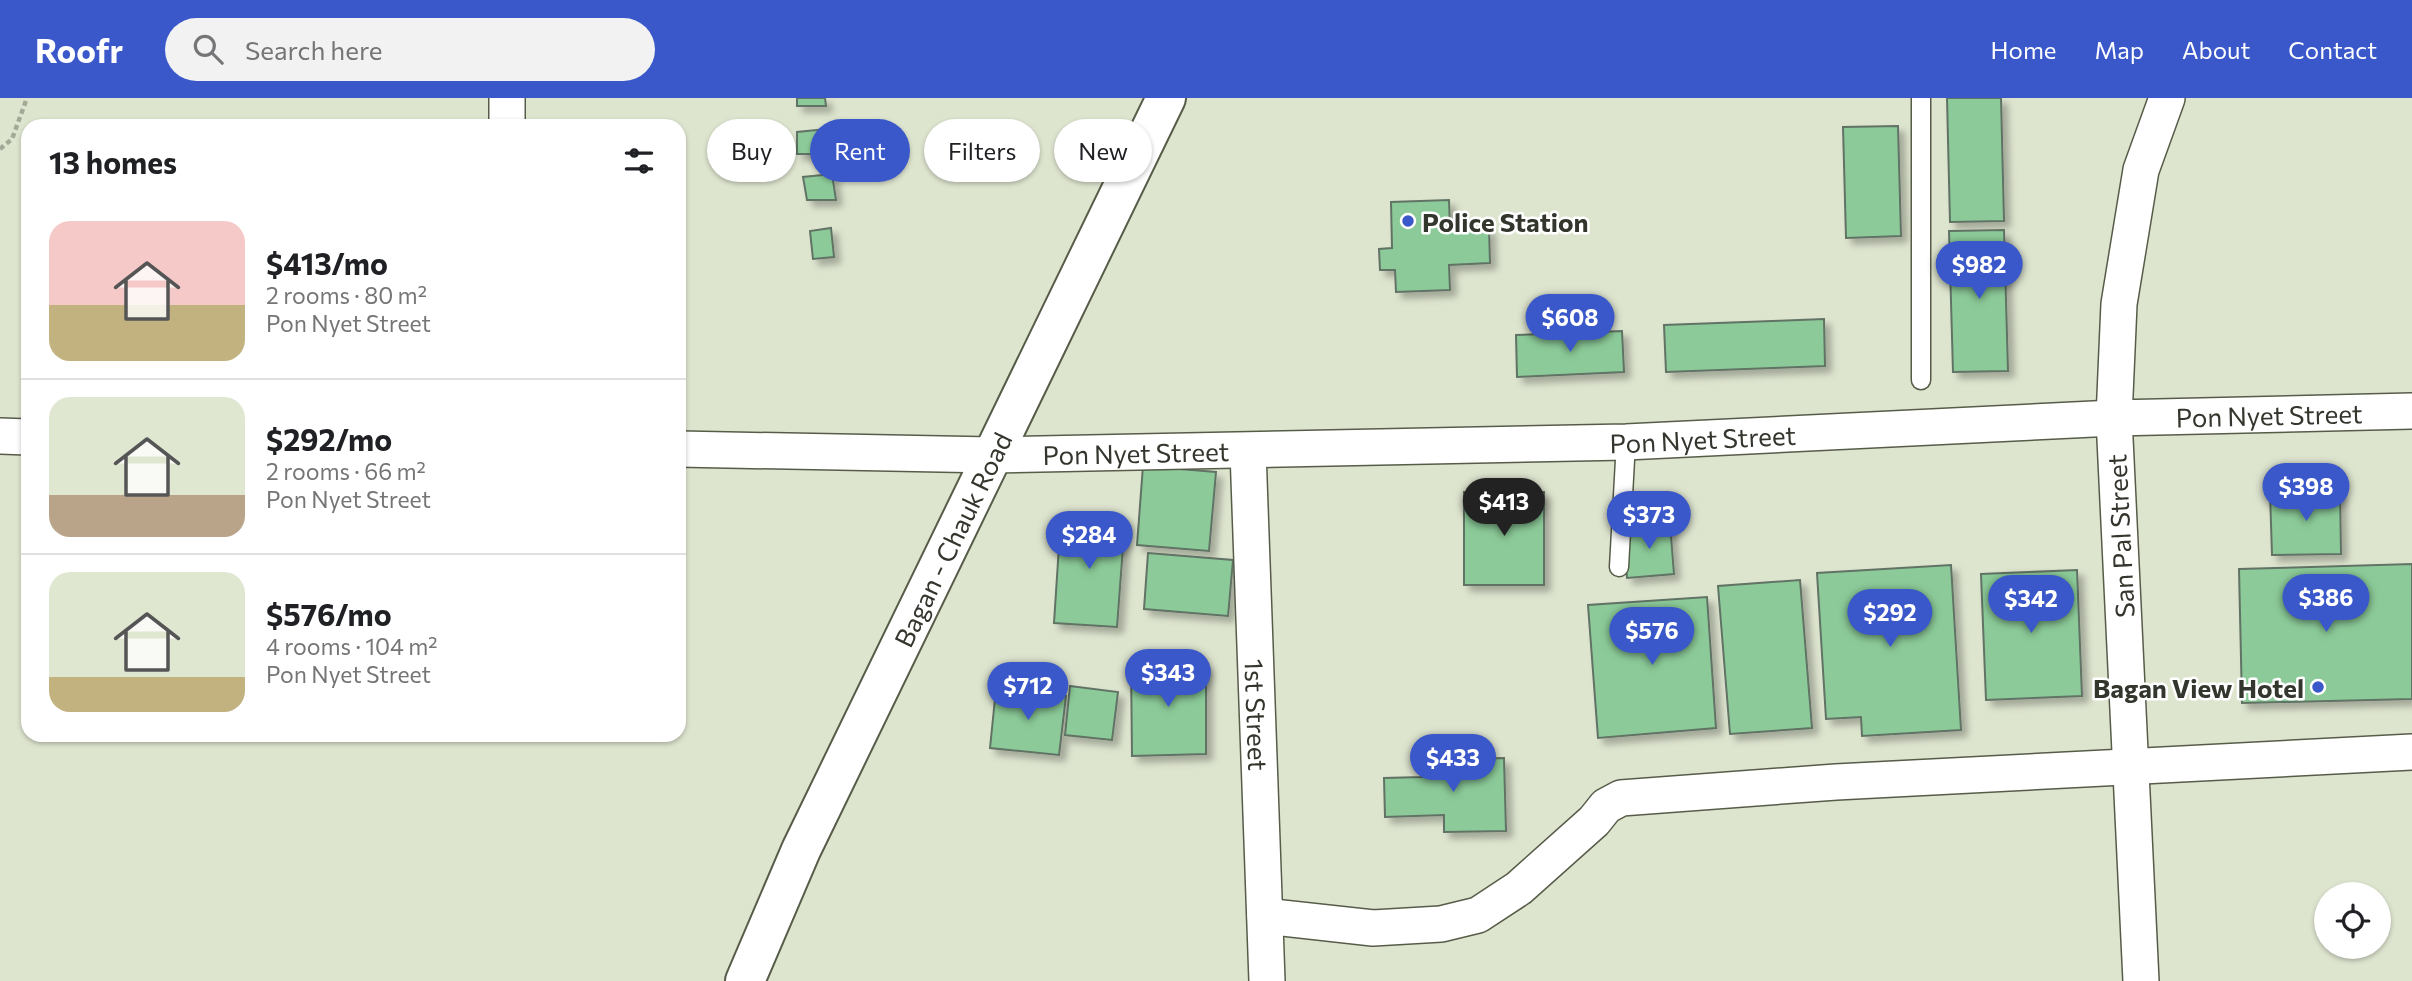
<!DOCTYPE html>
<meta charset="utf-8">
<style>
:root{--surface:#fff;--page:#f2f2f2;--text:#202124;--muted:#757577;--line:#e0e0e0;--accent:#3a58ca}
body{margin:0;font-family:Commissioner,sans-serif;background:var(--page);color:var(--text);height:100vh;display:flex;flex-direction:column;font-size:26px;white-space:nowrap}
*{box-sizing:border-box;margin:0}
p{font-size:23px;color:var(--muted)}
.icon{flex:none;width:38px;height:38px;fill:none;stroke:currentColor;stroke-width:2;stroke-linecap:round;stroke-linejoin:round}
.map{position:relative;flex:1;overflow:hidden}
.side{position:absolute;left:21px;top:21px;width:665px;height:623px;display:flex;flex-direction:column;background:var(--surface);border-radius:21px;box-shadow:0 2px 5px #0004}
.side>*{flex:none}
.top-card{position:absolute;left:707px;top:21px;width:665px;height:63px;display:flex;gap:14px}
.buttons{position:absolute;left:2314px;top:784px;display:grid;gap:14px}
.buttons a{display:grid;place-items:center;width:77px;height:77px;border-radius:50%;background:var(--surface);box-shadow:0 2px 5px #0004;font-size:35px}
.price{position:absolute;translate:-50% -60px;padding:0 16px;border-radius:24px;background:var(--accent);color:#fff;font-size:23px;line-height:46px;filter:drop-shadow(0 2px 4px #0008)}
.price::after{content:'';position:absolute;left:50%;top:42px;width:21px;height:16px;margin-left:-10px;background:inherit;clip-path:polygon(0 0,100% 0,50% 100%)}
.price.current{background:#222;color:#fff}
ul{padding:0;list-style:none}
li{display:flex;align-items:center;gap:21px;height:175px;padding:0 28px}
li+li{border-top:2px solid var(--line)}
li span{display:grid;place-items:center;flex:none;width:196px;height:140px;border-radius:21px;color:#555}
li>.icon{margin-inline-start:auto}
span .icon{width:84px;height:84px;fill:#fffc;stroke-width:1}
li b{font-size:30px}
h2{display:flex;justify-content:space-between;align-items:center;height:84px;padding:0 28px;font-size:30px}
.tag{padding:0 24px;border-radius:32px;background:var(--surface);box-shadow:0 2px 5px #0004;font-size:24px;line-height:63px}
.tag.current{background:var(--accent);color:#fff}
header{display:flex;align-items:center;gap:42px;box-sizing:border-box;height:98px;padding:0 35px;background:var(--accent);color:#fff}
header strong{font-size:33px}
nav{display:flex;gap:38px;margin-inline-start:auto;font-size:24px}
.search{width:490px;height:63px;background:var(--page);display:flex;align-items:center;gap:18px;box-sizing:border-box;padding:0 24px;border-radius:38px;color:var(--muted);font-size:26px}
.map>svg:first-child{display:block}
.building{fill:#8ccb99;stroke:#617365;stroke-width:2;filter:url(#shadow)}
.lines{fill:none;stroke-linecap:round;stroke-linejoin:round}
.service-casing{stroke:#575c49;stroke-width:21}
.minor-casing{stroke:#575c49;stroke-width:38}
.secondary-casing{stroke:#575c49;stroke-width:42}
.path{stroke:#a3a997;stroke-width:4.5;stroke-dasharray:5 3.5;stroke-linecap:butt}
.service{stroke:#fff;stroke-width:18}
.minor{stroke:#fff;stroke-width:35}
.secondary{stroke:#fff;stroke-width:38}
.poi-dot{fill:#3a58ca;stroke:#fff;stroke-width:2.5}
.labels{text-anchor:middle;dominant-baseline:central;stroke-width:5;stroke-linejoin:round;paint-order:stroke}
.poi-label{font-size:26px;font-weight:bold;fill:#33362d;stroke:#fff;text-anchor:start}
.street-label{font-size:26px;fill:#33362d;stroke:#fff}
</style>
<header>
<strong>Roofr</strong>
<div class="search"><svg class="icon" aria-label="search" viewBox="0 0 24 24"><circle cx="10" cy="10" r="6"/><path d="M15 15l6 6"/></svg>Search here</div>
<nav><a>Home</a><a>Map</a><a>About</a><a>Contact</a></nav>
</header>
<div class="map">
<svg width="2412" height="883" viewBox="0 0 2412 883">
<defs>
<filter id="shadow"><feDropShadow dx="6" dy="6" stdDeviation="3.5" flood-color="#0004"/></filter>
</defs>
<rect width="100%" height="100%" fill="#dee5cf"/>
<g class="building">
<path d="M797,0H825L826,8H797Z"/>
<path d="M1947,0H2001L2004,123L1950,124Z"/>
<path d="M1898,28L1901,138L1846,140L1843,29Z"/>
<path d="M827,31L831,56H797V34Z"/>
<path d="M832,76L836,102H807L803,79Z"/>
<path d="M1449,102L1450,131L1489,130L1490,165L1449,167L1450,192L1396,194L1395,172H1380L1379,151L1392,150L1391,104Z"/>
<path d="M831,130L834,159L813,161L810,133Z"/>
<path d="M2004,132L2008,273L1953,274L1949,133Z"/>
<path d="M1824,221L1825,268L1666,274L1664,227Z"/>
<path d="M1622,233L1624,274L1517,279L1516,237Z"/>
<path d="M1143,368L1216,374L1209,453L1137,447Z"/>
<rect x="1464" y="394" width="80" height="93"/>
<path d="M2340,394L2341,456L2272,457L2270,395Z"/>
<path d="M1061,417L1125,422L1117,529L1054,525Z"/>
<path d="M1670,426L1674,476L1627,480L1623,431Z"/>
<path d="M1148,455L1233,462L1228,518L1144,511Z"/>
<path d="M2412,466V601L2242,605L2239,471Z"/>
<path d="M1951,467L1961,632L1862,638L1861,619L1826,621L1817,475Z"/>
<path d="M2077,472L2082,598L1986,602L1981,476Z"/>
<path d="M1800,482L1812,630L1730,636L1718,488Z"/>
<path d="M1707,499L1716,630L1598,640L1588,507Z"/>
<path d="M1131,565L1206,567V656L1132,658Z"/>
<path d="M1070,588L1118,594L1112,642L1065,637Z"/>
<path d="M996,591L1066,598L1059,657L990,650Z"/>
<path d="M1504,660L1506,733L1444,734V717L1385,719L1384,680L1422,679L1421,662Z"/>
</g>
<g class="lines">
<g class="service-casing">
<g id="service">
<path d="M1921,0V282"/>
<path d="M1619,469L1626,344"/>
</g>
</g>
<g class="minor-casing">
<g id="minor">
<path d="M507,0V28"/>
<path d="M0,338L28,339"/>
<path id="s1" d="M679,351L992,357L1626,344L2114,320L2412,313"/>
<path id="s2" d="M1248,353L1267,883"/>
<path d="M1265,818L1373,830L1441,826L1478,817L1519,790L1594,723L1606,708L1621,700L1836,684L2412,654"/>
<path d="M2141,883L2114,320L2119,206L2141,72L2167,0"/>
</g>
</g>
<g class="secondary-casing">
<g id="secondary">
<path id="s3" d="M745,883L801,752L1166,0"/>
</g>
</g>
<path class="path" d="M0,51L12,41L27,0"/>
<use href="#service" class="service"/>
<use href="#minor" class="minor"/>
<use href="#secondary" class="secondary"/>
</g>
<g class="poi-dot">
<circle cx="1408" cy="123" r="7"/>
<circle cx="2318" cy="589" r="7"/>
</g>
<g class="labels">
<g class="poi-label">
<text x="1422" y="123">Police Station</text>
<text x="2304" y="589" text-anchor="end">Bagan View Hotel</text>
</g>
<g class="street-label">
<text stroke="none"><textPath href="#s1" startOffset="1591">Pon Nyet Street</textPath></text>
<text stroke="none"><textPath href="#s1" startOffset="1024">Pon Nyet Street</textPath></text>
<text stroke="none"><textPath href="#s1" startOffset="457">Pon Nyet Street</textPath></text>
<text transform="translate(2120 438) rotate(-93)">San Pal Street</text>
<text stroke="none"><textPath href="#s3" startOffset="488">Bagan - Chauk Road</textPath></text>
<text stroke="none"><textPath href="#s2" startOffset="264">1st Street</textPath></text>
</g>
</g>
</svg>
<div class="buttons">
<a><svg class="icon" aria-label="locate" viewBox="0 0 24 24"><circle cx="12" cy="12" r="6"/><path d="M12 2v4M12 18v4M2 12h4M18 12h4"/></svg></a>
</div>
<b class="price" style="left:1979px;top:203px">$982</b>
<b class="price" style="left:1570px;top:256px">$608</b>
<b class="price" style="left:2306px;top:425px">$398</b>
<b class="price current" style="left:1504px;top:440px">$413</b>
<b class="price" style="left:1649px;top:453px">$373</b>
<b class="price" style="left:1089px;top:473px">$284</b>
<b class="price" style="left:2326px;top:536px">$386</b>
<b class="price" style="left:2031px;top:537px">$342</b>
<b class="price" style="left:1890px;top:551px">$292</b>
<b class="price" style="left:1652px;top:569px">$576</b>
<b class="price" style="left:1168px;top:611px">$343</b>
<b class="price" style="left:1028px;top:624px">$712</b>
<b class="price" style="left:1453px;top:696px">$433</b>
<div class="top-card">
<a class="tag">Buy</a>
<a class="tag current">Rent</a>
<a class="tag">Filters</a>
<a class="tag">New</a>
</div>
<section class="side">
<h2>13 homes<svg class="icon" aria-label="filters" viewBox="0 0 24 24"><path d="M4 7h16M4 17h16"/><circle cx="9" cy="7" r="2"/><circle cx="15" cy="17" r="2"/></svg></h2>
<ul>
<li><span style="background:linear-gradient(#f6c9c9 60%,#c2b280 0)"><svg class="icon" aria-label="home" viewBox="0 0 24 24"><path d="M3 11l9-7 9 7M6 9v11h12V9"/></svg></span><div><b>$413/mo</b><p>2 rooms · 80 m²</p><p>Pon Nyet Street</p></div></li>
<li><span style="background:linear-gradient(#dfe7d0 70%,#b9a48a 0)"><svg class="icon" aria-label="home" viewBox="0 0 24 24"><path d="M3 11l9-7 9 7M6 9v11h12V9"/></svg></span><div><b>$292/mo</b><p>2 rooms · 66 m²</p><p>Pon Nyet Street</p></div></li>
<li><span style="background:linear-gradient(#dfe7d0 75%,#c2b280 0)"><svg class="icon" aria-label="home" viewBox="0 0 24 24"><path d="M3 11l9-7 9 7M6 9v11h12V9"/></svg></span><div><b>$576/mo</b><p>4 rooms · 104 m²</p><p>Pon Nyet Street</p></div></li>
</ul>
</section>
</div>
